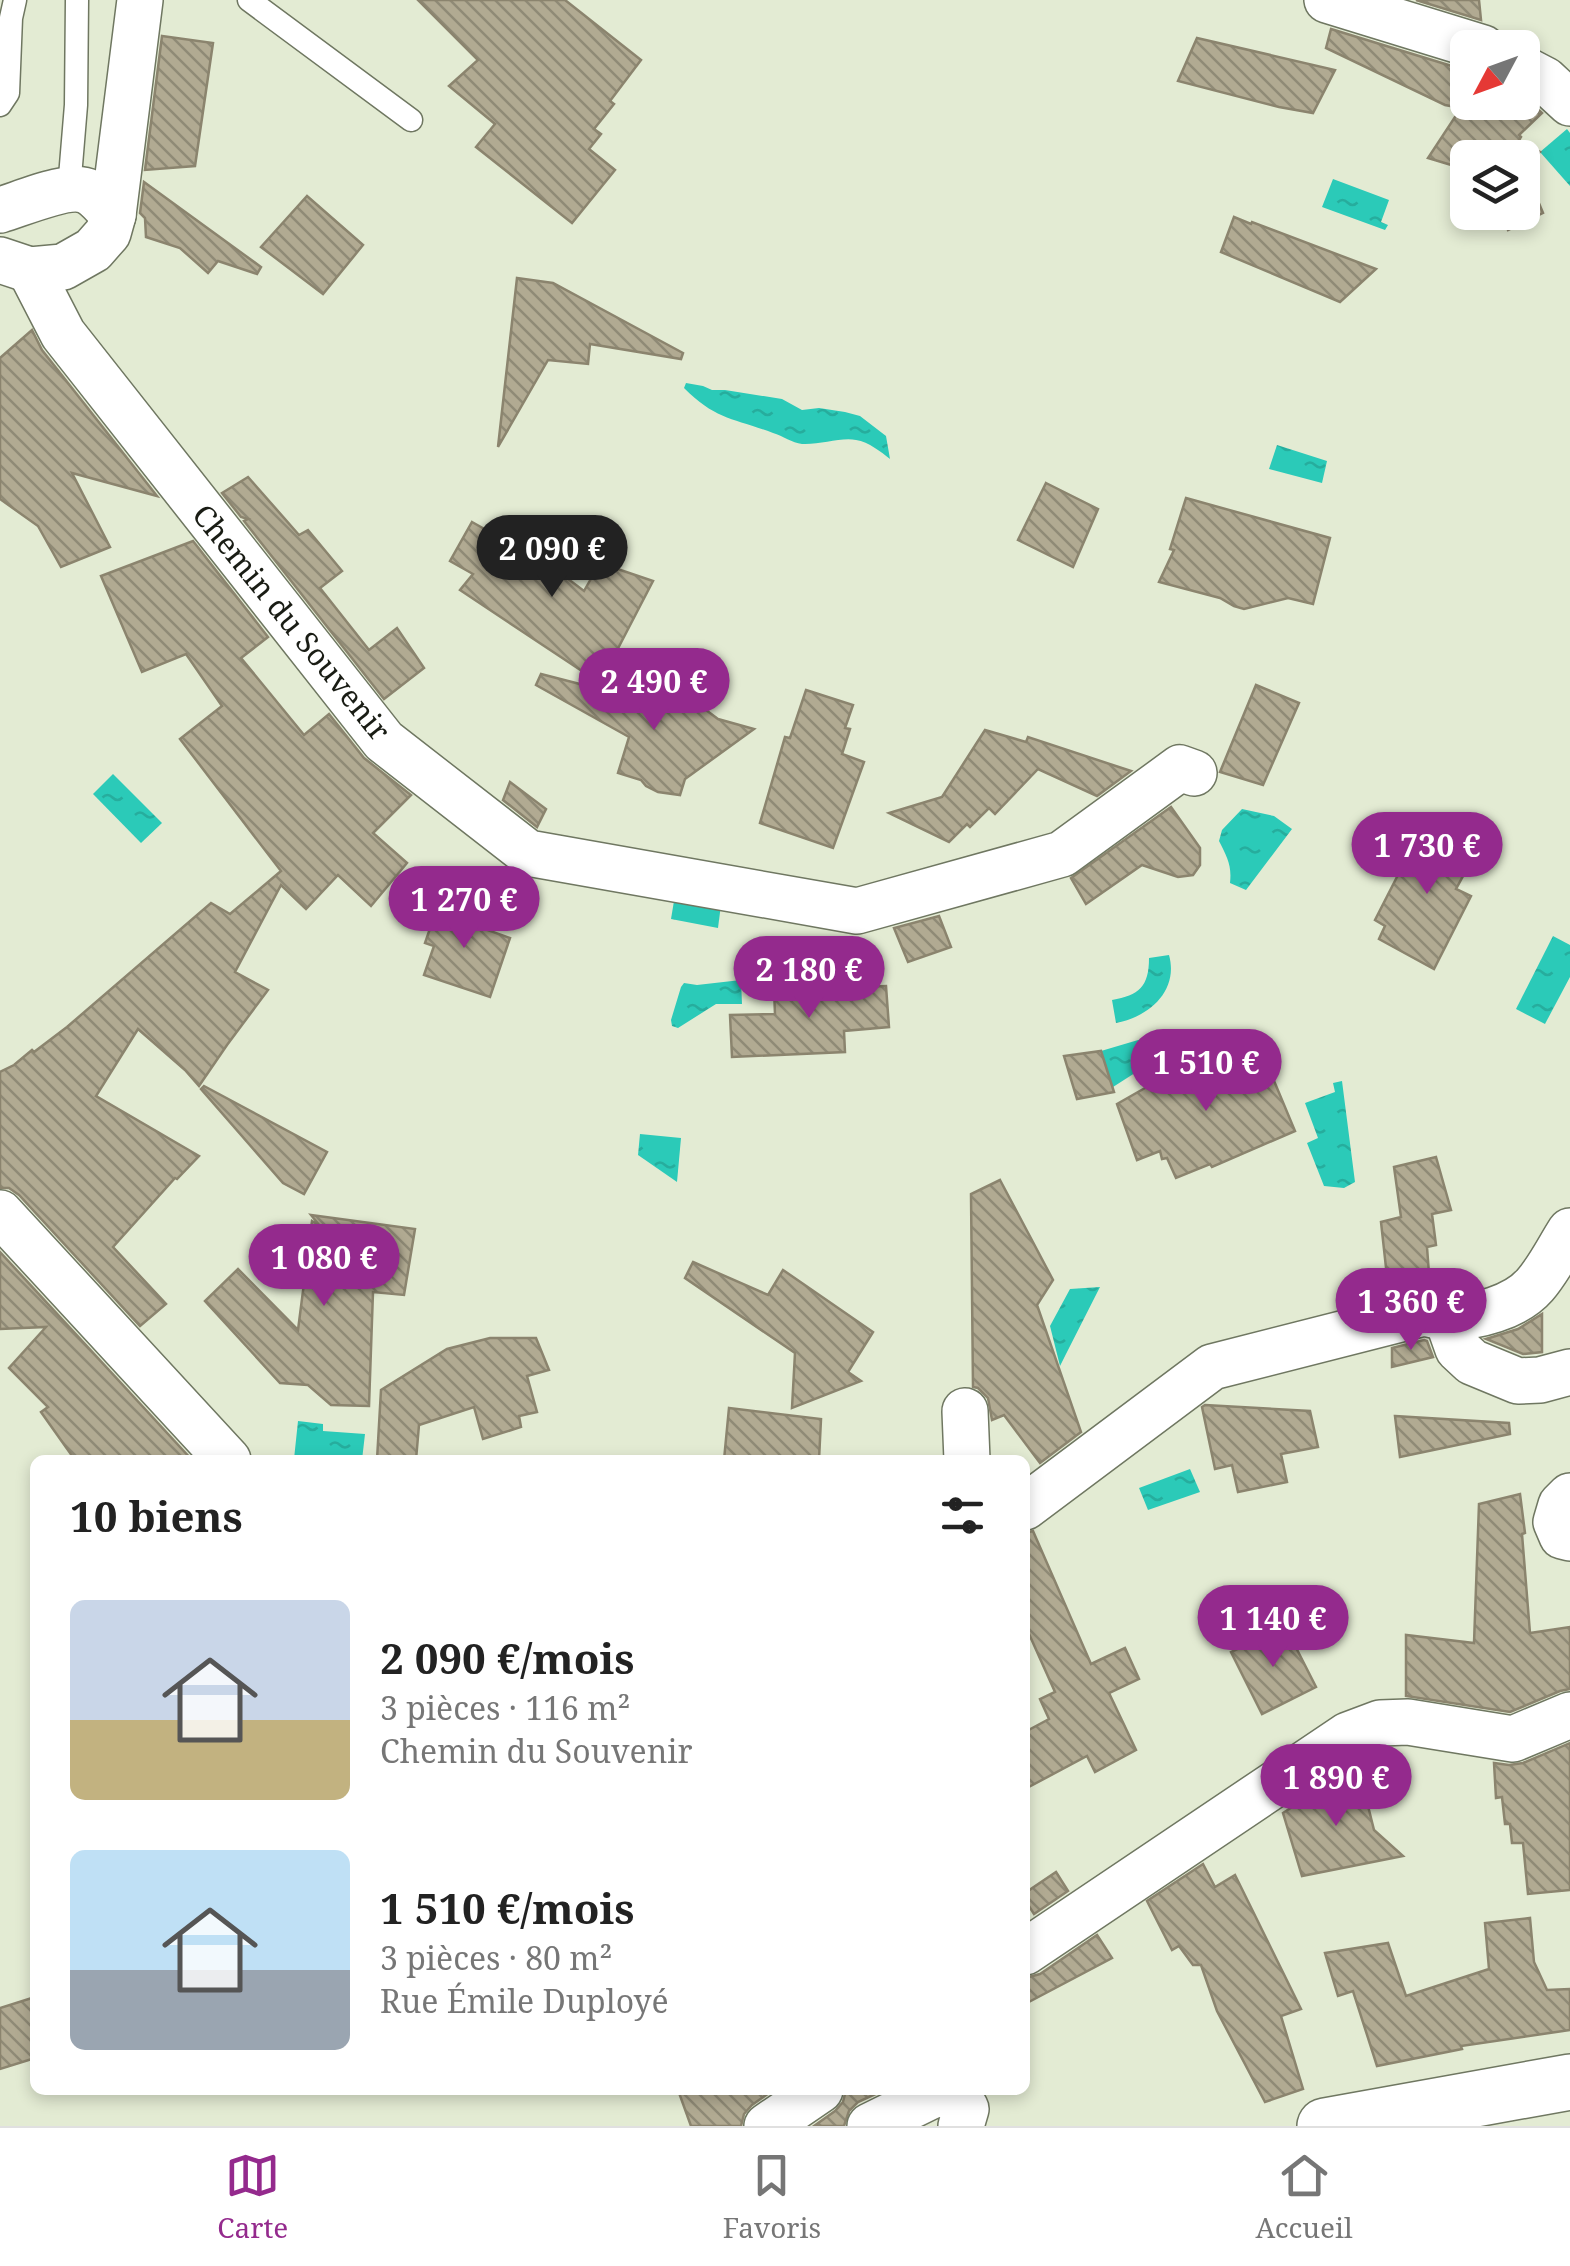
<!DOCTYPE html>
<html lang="fr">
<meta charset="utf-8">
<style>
:root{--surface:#fff;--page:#f2f2f2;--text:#222;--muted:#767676;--line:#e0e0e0;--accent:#942a8d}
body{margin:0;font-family:"Noto Serif",serif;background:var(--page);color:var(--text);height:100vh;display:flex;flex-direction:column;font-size:38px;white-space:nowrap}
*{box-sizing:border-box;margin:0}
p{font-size:32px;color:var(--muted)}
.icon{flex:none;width:55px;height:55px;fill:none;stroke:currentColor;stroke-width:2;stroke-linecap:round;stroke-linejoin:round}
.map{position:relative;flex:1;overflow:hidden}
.sheet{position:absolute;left:30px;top:1455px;width:1000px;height:640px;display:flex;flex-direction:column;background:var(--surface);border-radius:15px;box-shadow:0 5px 15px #0003}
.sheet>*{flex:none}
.needle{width:65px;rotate:229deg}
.buttons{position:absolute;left:1450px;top:30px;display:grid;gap:20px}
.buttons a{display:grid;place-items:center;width:90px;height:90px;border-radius:15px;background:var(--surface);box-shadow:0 5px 15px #0003;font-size:50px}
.price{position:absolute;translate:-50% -85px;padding:0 22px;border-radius:35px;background:var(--accent);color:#fff;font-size:32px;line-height:65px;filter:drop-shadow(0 2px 5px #0008)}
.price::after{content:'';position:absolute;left:50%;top:60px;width:30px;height:22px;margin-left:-15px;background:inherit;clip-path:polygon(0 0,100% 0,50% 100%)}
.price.on{background:#222;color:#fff}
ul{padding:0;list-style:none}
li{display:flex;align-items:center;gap:30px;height:250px;padding:0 40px}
li span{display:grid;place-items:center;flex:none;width:280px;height:200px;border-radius:15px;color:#555}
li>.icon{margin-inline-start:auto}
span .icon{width:120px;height:120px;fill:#fffc;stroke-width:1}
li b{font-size:42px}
h2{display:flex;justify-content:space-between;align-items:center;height:120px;padding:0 40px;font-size:42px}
.menu{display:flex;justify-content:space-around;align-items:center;height:140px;border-top:2px solid var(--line);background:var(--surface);font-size:28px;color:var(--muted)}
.menu a{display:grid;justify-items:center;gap:5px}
.menu .on{color:var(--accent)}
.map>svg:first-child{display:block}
.water{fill:url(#water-ripples)}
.building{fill:url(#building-back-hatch);stroke:#8b846e;stroke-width:2.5}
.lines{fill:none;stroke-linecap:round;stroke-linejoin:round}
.lane-casing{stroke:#6f7761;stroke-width:25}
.street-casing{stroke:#6f7761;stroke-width:48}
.secondary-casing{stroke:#6f7761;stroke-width:58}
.lane{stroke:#fff;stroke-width:22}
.street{stroke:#fff;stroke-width:45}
.secondary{stroke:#fff;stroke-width:55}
.labels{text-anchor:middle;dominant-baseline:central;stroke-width:9;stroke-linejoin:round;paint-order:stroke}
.street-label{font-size:30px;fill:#191c14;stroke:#fff}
</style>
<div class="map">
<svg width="1570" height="2126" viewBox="0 0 1570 2126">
<defs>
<pattern id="water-ripples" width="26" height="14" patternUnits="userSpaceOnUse" patternTransform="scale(2.5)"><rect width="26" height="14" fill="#2bcab8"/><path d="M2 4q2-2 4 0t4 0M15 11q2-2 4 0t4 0" fill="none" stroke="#26ad9d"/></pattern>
<pattern id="building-back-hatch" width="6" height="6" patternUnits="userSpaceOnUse" patternTransform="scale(2.5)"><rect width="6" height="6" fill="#b1aa92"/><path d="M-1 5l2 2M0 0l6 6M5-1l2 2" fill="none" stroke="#8f8a76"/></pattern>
</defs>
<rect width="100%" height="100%" fill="#e3ebd3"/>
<g class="water">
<path d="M1567,129L1570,133V186L1540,152Z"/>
<path d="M1333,179L1389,200L1381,222L1388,225L1385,230L1322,207Z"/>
<path d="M686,383L703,386L712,390H725L782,399L802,410L819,408L845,412L860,416L886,436L890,459C881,452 869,442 856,440C841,437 820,445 802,444C792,443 783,436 773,433C733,418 716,420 684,388Z"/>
<path d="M1277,445L1327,461L1322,483L1269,469Z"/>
<path d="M113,774L162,823L141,843L93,794Z"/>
<path d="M1242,809L1274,816L1292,829L1246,890L1230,883C1232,865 1227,857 1219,841L1222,830Z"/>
<path d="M676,889L722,897L718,928L671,919Z"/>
<path d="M1553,936L1570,945V977L1545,1024L1516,1009Z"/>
<path d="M1169,955C1179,991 1149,1017 1116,1023L1112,1000C1139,995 1149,987 1149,958Z"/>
<path d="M741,980L742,1004H716L678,1028L672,1026L671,1020L681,987L684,983L697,985Z"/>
<path d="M1155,1035L1163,1055L1113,1087L1101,1051Z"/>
<path d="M1342,1081L1355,1182L1344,1188L1324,1186L1307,1143L1318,1138L1305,1103L1335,1092L1333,1083Z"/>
<path d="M640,1134L681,1138L677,1182L638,1155Z"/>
<path d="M1100,1287L1066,1354L1060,1366L1050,1326L1070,1289Z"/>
<path d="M298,1421L323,1424V1431L365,1434L362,1460L294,1459Z"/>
<path d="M1190,1469L1200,1492L1148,1510L1139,1488Z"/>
</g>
<g class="building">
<path d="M418,0H565L641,60L610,101L614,104L594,129L601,134L589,149L615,170L572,223L476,147L495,124L449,86L478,60Z"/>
<path d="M1416,0H1479L1481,20Z"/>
<path d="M1331,29L1468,71V102H1522V98L1530,102L1542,113L1519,135L1521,137L1519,140L1540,152L1523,165L1543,213L1508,230L1500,212H1522V158H1468V170L1428,158L1461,108L1445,105L1326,48Z"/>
<path d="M162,36L213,43L195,166L145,170Z"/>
<path d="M1197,38L1335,70L1313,113L1279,107L1178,81Z"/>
<path d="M144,182L261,267L257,274L218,261L208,273L180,248L146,237L145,218L140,213Z"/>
<path d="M307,196L363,245L323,294L261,247Z"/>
<path d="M1234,217L1251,224L1252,222L1376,269L1340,302L1221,252Z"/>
<path d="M517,278L553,283L683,353L681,359L590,344L588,364L548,360L498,447Z"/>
<path d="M32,330L42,350L157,496L72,473L110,547L61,567L38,526L0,499V358Z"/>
<path d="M248,477L299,535L308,530L342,571L320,588L369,650L397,628L424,668L384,699L244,521L248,519L241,517L222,493Z"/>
<path d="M1046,483L1098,509L1073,567L1018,540Z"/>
<path d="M1186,498L1330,538L1313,604L1288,598L1244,609L1234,606L1220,598L1159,582L1174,550L1170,549Z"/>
<path d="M472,522L529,554L531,551L584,591L600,563L653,581L600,683L460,590L473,574L450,561Z"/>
<path d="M193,541L268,637L241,658L304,735L329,714L364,758L411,795L373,833L407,863L371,906L338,875L306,909L281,885L235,972L268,990L227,1045L199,1086L185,1070L138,1029L96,1096L199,1156L177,1179L175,1178L113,1247L166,1304L140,1326L19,1195L9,1188H0V1072L14,1065L32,1050L34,1052L67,1027L211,903L230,914L281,871L180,739L222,706L186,654L142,672L101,576Z"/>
<path d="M541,674L673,708L698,704L718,719L754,729L685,779L680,795L658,792L646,786L641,780L618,773L629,737L536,685Z"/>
<path d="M1256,685L1299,703L1263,785L1220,772Z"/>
<path d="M806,690L853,705L845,728L850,729L842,754L864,762L833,848L760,823L785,737L790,738Z"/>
<path d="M985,730L1026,742L1028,737L1131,771L1097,796L1038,769L995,814L989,808L970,827L967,824L949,842L889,813L942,797Z"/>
<path d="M510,782L546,809L537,827L503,800Z"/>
<path d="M1171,807L1200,848V865L1193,875L1178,877L1142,865L1086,904L1071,878Z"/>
<path d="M1421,830L1481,843L1456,889L1471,896L1434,969L1379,939L1385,926L1375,920Z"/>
<path d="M442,894L479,927L510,938L490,997L424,975L434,946L425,943Z"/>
<path d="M939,916L951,947L908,962L894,928Z"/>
<path d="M886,986L889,1027L844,1031L845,1052L732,1057L730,1015L775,1014L774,990Z"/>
<path d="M1101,1051L1114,1092L1077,1099L1064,1056Z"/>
<path d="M1262,1052L1295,1131L1212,1167L1210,1164L1176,1178L1167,1158L1162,1159L1160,1151L1137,1160L1117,1104L1203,1055L1211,1072Z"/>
<path d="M204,1086L327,1152L304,1194L283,1183L201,1089Z"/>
<path d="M1436,1157L1451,1210L1432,1214L1436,1245L1427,1247L1430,1287L1418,1288L1389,1295L1381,1222L1401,1217L1394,1167Z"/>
<path d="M1000,1180L1053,1280L1037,1305L1081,1432L1040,1463L1004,1415L992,1420L988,1398L978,1388L973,1387L971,1194Z"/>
<path d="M311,1215L415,1229L404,1295L373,1292L369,1406L331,1405L308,1385L280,1383L205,1301L238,1269L298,1330L312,1221L320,1226Z"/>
<path d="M0,1252L192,1460H75L41,1412L48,1407L9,1368L46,1327L0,1329Z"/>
<path d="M693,1262L768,1295L783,1270L873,1332L848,1372L861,1381L792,1408L795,1353L685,1278Z"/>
<path d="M1542,1314V1352L1523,1354L1486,1339L1518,1329Z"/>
<path d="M490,1338H536L549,1370L527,1376L537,1412L519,1416L521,1427L483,1439L474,1407L419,1425L416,1460H377L381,1390L447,1349Z"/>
<path d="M1424,1340L1427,1341L1433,1357L1392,1367V1348Z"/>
<path d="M1205,1405L1310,1411L1318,1447L1281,1454L1287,1482L1238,1492L1232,1465L1215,1469L1202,1407Z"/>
<path d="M729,1408L821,1419L819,1460H724Z"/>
<path d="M1395,1416L1509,1423L1510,1434L1400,1457Z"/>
<path d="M1520,1494L1525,1533L1522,1534L1530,1633L1570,1627V1689L1560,1691L1510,1712L1406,1696V1635L1474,1643L1479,1504Z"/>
<path d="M1033,1531L1091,1664L1125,1648L1139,1679L1109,1693L1136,1750L1095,1772L1087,1756L1025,1789V1732L1049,1719L1040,1699L1055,1692L1025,1625V1533Z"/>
<path d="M1285,1626L1316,1687L1262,1714L1231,1652Z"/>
<path d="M1570,1743V1890L1528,1894L1523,1843H1512L1510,1824H1505L1502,1797L1496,1798L1494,1763L1509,1765L1523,1763Z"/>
<path d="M1355,1766L1365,1806H1368L1374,1830L1403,1856L1302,1876L1283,1813Z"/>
<path d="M1203,1864L1215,1887L1235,1875L1301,2009L1281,2016L1303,2089L1265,2102L1217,2011L1201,1965H1193L1179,1946L1172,1950L1147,1901Z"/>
<path d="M1056,1872L1068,1891L1034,1914L1025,1900V1893Z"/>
<path d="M1530,1918L1534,1962L1547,1990L1570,1989V2030L1461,2046L1462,2049L1377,2066L1353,1991L1338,1996L1325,1953L1388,1943L1406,1996L1489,1969L1485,1923Z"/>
<path d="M1097,1935L1112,1958L1025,2004V1978L1040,1974Z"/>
<path d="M35,1997V2058L0,2069V2008Z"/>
<path d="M678,2090H773L752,2105L744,2114L741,2126H691Z"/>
<path d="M846,2090H884L858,2102L849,2111L844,2126H814L835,2111L843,2102Z"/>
</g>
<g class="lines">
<g class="lane-casing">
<g id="lane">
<path d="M249,0L411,120"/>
<path d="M0,105L8,93L11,18L15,0"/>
<path d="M69,189L76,105L77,0"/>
</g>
</g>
<g class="street-casing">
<g id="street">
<path d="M1327,0L1483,48"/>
<path d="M1522,68L1545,80L1570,103"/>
<path d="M0,210C21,204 70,182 89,192C98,197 106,207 113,215L108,233L93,250L63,267L30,270L0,260"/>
<path d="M113,215L140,0"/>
<path d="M30,270L63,334L384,741L528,853L857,911L1062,854L1180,768L1194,773"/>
<path d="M0,1213L228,1460"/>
<path d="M1570,1231C1559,1248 1549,1269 1535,1285C1515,1308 1476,1317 1447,1318L1458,1349L1472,1362L1518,1381L1540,1380L1570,1372"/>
<path d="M965,1411L967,1460"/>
<path d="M1570,1496L1561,1505L1556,1522L1562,1536L1570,1538"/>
<path d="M1025,1507L1212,1367L1424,1313L1447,1318"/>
<path d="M1025,1952L1348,1735L1380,1723L1408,1722L1513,1739L1570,1715"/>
<path d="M767,2126L820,2090"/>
<path d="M870,2126L929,2097L947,2091L960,2098L966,2109L961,2126"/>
</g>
</g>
<g class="secondary-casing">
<path id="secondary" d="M1325,2126L1570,2082"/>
</g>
<use href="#lane" class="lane"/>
<use href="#street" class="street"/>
<use href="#secondary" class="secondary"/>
</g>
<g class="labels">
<g class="street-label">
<text transform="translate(292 622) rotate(51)">Chemin du Souvenir</text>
</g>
</g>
</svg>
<div class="buttons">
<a><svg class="needle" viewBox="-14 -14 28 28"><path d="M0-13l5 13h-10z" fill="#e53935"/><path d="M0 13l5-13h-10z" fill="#767676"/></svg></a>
<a><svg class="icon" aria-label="layers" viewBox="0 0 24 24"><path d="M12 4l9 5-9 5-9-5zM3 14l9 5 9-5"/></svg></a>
</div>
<b class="price on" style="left:552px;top:600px">2 090 €</b>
<b class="price" style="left:654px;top:733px">2 490 €</b>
<b class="price" style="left:1427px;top:897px">1 730 €</b>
<b class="price" style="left:464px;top:951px">1 270 €</b>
<b class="price" style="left:809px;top:1021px">2 180 €</b>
<b class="price" style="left:1206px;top:1114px">1 510 €</b>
<b class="price" style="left:324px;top:1309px">1 080 €</b>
<b class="price" style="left:1411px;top:1353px">1 360 €</b>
<b class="price" style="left:1273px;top:1670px">1 140 €</b>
<b class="price" style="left:1336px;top:1829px">1 890 €</b>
<section class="sheet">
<h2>10 biens<svg class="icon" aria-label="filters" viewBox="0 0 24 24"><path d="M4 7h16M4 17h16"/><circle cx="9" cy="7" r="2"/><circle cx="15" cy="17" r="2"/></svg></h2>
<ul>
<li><span style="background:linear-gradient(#c9d6e8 60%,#c2b280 0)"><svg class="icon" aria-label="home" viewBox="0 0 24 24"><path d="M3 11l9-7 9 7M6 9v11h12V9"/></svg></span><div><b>2 090 €/mois</b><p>3 pièces · 116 m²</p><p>Chemin du Souvenir</p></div></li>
<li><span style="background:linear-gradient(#bfe0f5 60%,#9aa5b1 0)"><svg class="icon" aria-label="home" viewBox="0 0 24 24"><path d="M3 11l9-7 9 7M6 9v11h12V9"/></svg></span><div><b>1 510 €/mois</b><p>3 pièces · 80 m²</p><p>Rue Émile Duployé</p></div></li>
</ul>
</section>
</div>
<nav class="menu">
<a class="on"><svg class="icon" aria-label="map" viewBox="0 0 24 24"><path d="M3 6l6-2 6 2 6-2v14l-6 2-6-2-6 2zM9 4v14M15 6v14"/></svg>Carte</a>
<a><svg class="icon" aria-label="saved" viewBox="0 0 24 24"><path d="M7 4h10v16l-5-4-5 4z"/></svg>Favoris</a>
<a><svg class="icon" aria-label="home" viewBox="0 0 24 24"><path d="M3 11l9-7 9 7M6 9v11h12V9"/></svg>Accueil</a>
</nav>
